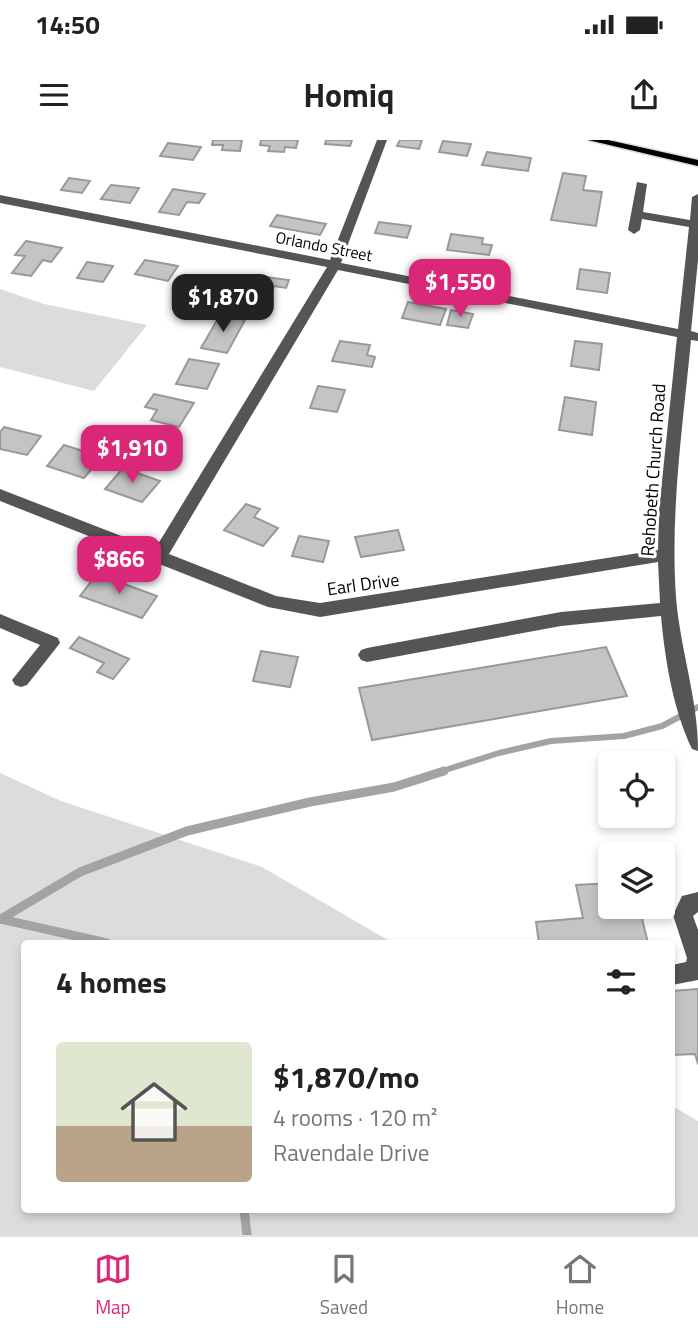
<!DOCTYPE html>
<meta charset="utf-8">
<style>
:root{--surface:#fff;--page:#f2f2f2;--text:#222;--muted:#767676;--line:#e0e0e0;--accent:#db2777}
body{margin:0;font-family:"Titillium Web",sans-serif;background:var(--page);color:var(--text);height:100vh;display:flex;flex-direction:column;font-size:26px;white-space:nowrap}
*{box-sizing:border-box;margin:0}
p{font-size:23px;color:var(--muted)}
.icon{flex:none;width:38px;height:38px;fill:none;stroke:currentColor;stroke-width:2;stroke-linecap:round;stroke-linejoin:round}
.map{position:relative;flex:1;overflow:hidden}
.details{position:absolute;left:21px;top:800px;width:654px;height:273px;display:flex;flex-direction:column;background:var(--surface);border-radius:7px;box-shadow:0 4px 10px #0003}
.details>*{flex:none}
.tools{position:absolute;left:598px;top:611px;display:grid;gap:14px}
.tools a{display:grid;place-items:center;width:77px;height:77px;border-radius:7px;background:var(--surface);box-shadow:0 4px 10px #0003;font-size:35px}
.price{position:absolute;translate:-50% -60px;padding:0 16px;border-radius:14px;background:var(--accent);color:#fff;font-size:23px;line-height:46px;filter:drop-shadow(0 2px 4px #0008)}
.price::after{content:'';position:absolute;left:50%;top:42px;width:21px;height:16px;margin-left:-10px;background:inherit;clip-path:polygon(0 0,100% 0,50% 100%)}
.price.on{background:#222;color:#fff}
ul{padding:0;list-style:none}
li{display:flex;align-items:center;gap:21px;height:175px;padding:0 35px}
li span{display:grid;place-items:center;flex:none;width:196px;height:140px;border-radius:7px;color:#555}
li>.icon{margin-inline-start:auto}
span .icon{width:84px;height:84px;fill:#fffc;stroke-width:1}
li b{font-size:30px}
h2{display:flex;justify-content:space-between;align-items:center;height:84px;padding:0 35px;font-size:30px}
.status{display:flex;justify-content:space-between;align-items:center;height:49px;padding:0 35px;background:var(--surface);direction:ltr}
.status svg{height:19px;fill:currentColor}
header{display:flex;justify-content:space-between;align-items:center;height:91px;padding:0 35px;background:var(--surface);font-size:32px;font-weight:700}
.tab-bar{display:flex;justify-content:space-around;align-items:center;height:98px;border-top:2px solid var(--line);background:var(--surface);font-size:19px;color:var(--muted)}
.tab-bar a{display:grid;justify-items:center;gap:4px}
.tab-bar .on{color:var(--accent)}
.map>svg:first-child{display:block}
.green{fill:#dcdcdc}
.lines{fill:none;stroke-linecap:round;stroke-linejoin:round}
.stream-far1{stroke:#a3a3a3;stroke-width:6}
.stream{stroke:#a3a3a3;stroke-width:9}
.building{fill:#c4c4c4;stroke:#999;stroke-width:2}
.major-casing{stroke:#dbdbdb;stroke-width:3}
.minor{fill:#555;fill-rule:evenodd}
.major{fill:#000;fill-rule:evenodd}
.labels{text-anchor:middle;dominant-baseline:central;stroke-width:6;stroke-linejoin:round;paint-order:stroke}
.far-street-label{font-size:16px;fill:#000;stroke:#fff}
.street-label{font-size:18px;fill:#000;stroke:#fff}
</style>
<div class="status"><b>14:50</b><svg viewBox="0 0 49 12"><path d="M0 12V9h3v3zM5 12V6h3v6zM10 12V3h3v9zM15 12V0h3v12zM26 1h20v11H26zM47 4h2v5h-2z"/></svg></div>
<header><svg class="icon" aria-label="menu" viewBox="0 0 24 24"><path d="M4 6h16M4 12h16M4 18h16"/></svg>Homiq<svg class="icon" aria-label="share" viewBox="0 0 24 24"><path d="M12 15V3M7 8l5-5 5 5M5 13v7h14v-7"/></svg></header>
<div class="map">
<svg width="698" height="1095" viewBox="0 0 698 1095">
<rect width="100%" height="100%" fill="#fff"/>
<g class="green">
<path d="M0,149L44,164L147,185L94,251L0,227Z"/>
<path d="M0,633L61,661L262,727L393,803H24V1069H672V966L698,981V1095H0Z"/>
</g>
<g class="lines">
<path class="stream-far1" d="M439,632L499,613L551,601L624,596L662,586L698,567"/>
<g class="stream">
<path d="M0,779L107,803"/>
<path d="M1,779L80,732L187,691L310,662L394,647L444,631"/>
<path d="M244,1069L247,1095"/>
</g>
</g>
<g class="building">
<path d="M213,0H242L240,11L222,10L223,5H212Z"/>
<path d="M261,0H298L296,8L285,7L284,12L268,11L270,6L260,5Z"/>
<path d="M326,0H352L350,6L325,4Z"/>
<path d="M400,0H422L419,9L397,6Z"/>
<path d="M443,1L471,4L467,16L439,12Z"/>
<path d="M168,3L201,7L193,20L160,16Z"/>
<path d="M487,12L531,18L528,31L482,25Z"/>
<path d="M563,33L586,36L583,50L602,52L596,86L551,80Z"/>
<path d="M69,38L90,41L82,53L61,50Z"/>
<path d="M111,45L139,48L130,63L101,59Z"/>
<path d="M173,49L205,54L199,63L187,62L179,75L159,72Z"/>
<path d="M277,75L326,84L320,95L270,86Z"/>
<path d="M379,82L411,86L407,98L375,93Z"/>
<path d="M451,94L483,98L482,104L492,105L489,115L447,110Z"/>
<path d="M26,101L62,108L51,122L43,120L31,136L12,133L25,116L15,115Z"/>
<path d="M145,120L178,126L168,141L135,134Z"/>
<path d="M87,122L113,126L103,142L77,138Z"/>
<path d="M580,129L610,133L607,153L577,149Z"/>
<path d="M250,135L289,140L286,148L274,146L272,151L244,147Z"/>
<path d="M408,162L446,169L440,185L402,178Z"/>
<path d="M451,170L473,174L468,188L447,185Z"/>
<path d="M220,175L245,180L227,213L201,208Z"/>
<path d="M340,201L370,205L367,215L375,217L372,227L332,221Z"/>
<path d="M575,201L602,204L599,230L571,226Z"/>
<path d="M189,219L219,224L207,249L176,244Z"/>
<path d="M318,246L345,250L337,272L310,268Z"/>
<path d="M154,254L194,263L179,287L151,280L157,270L145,267Z"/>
<path d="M565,257L596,262L592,295L559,290Z"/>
<path d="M4,287L41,296L27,315L0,309V292Z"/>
<path d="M64,305L102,317L84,338L47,326Z"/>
<path d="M123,328L160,341L142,362L105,349Z"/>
<path d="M246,364L260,369L254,377L278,388L263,406L224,390Z"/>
<path d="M398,390L404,410L361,417L355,397Z"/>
<path d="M299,396L329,401L323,422L292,416Z"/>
<path d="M97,434L157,456L142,478L80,456Z"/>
<path d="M79,497L129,519L113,539L97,532L104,523L70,508Z"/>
<path d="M606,507L627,556L372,600L359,548Z"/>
<path d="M261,511L298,517L290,547L253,541Z"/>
<path d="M611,743V766H639L648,803H539L536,782L583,778L576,745Z"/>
<path d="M698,849V924L695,914L672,915V851Z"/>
</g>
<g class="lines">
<g class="major-casing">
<path id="major" d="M588,0H608L698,20V26Z"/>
</g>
<g class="minor">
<path d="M377,0H387L341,123L678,189L689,87L642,79L640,90L634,94L628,90L637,42L647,44L643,72L690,80L692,57L698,54V120L691,191L698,193V201L691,200C683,285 670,371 676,457C680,509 698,559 698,611L692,609C673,569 665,520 661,476L561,486L367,522L361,520L358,515L361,510L367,508L561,472L660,463L658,422L320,477L268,467L0,361V349L155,409L327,127L0,63V55L330,120ZM338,130L677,197L659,370L658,410L320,463L276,456L169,414Z"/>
<path d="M0,474L58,498L60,503L27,545L21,547L15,545L12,540L40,505L0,488Z"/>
<path d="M698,752V772L693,776L698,790V840L672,845V825L686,822L687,818L673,775L682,756Z"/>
</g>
<use href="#major" class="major"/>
</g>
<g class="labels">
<g class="far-street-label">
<text transform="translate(324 106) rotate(11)">Orlando Street</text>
</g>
<g class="street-label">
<text transform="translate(653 330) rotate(-86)">Rehobeth Church Road</text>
<text transform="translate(363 444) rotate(-8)">Earl Drive</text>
</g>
</g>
</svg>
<div class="tools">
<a><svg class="icon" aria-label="locate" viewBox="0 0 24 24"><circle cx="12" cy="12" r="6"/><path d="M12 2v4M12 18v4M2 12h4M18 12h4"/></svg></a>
<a><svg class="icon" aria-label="layers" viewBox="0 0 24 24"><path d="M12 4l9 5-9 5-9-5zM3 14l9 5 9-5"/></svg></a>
</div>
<b class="price" style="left:460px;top:179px">$1,550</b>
<b class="price on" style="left:223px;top:194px">$1,870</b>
<b class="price" style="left:132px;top:345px">$1,910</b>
<b class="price" style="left:119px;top:456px">$866</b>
<section class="details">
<h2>4 homes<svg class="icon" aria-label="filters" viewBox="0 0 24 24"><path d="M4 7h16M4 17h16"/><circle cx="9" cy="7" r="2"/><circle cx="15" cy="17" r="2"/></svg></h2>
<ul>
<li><span style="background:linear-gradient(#dfe7d0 60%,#b9a48a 0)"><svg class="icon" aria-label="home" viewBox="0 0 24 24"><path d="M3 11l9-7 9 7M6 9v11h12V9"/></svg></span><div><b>$1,870/mo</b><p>4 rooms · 120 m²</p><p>Ravendale Drive</p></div></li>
</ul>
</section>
</div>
<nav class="tab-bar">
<a class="on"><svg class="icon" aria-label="map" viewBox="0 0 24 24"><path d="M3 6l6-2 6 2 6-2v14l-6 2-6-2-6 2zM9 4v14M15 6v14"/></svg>Map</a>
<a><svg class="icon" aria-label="saved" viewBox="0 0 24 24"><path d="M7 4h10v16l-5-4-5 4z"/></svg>Saved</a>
<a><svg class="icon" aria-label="home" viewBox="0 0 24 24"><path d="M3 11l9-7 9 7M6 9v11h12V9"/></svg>Home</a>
</nav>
